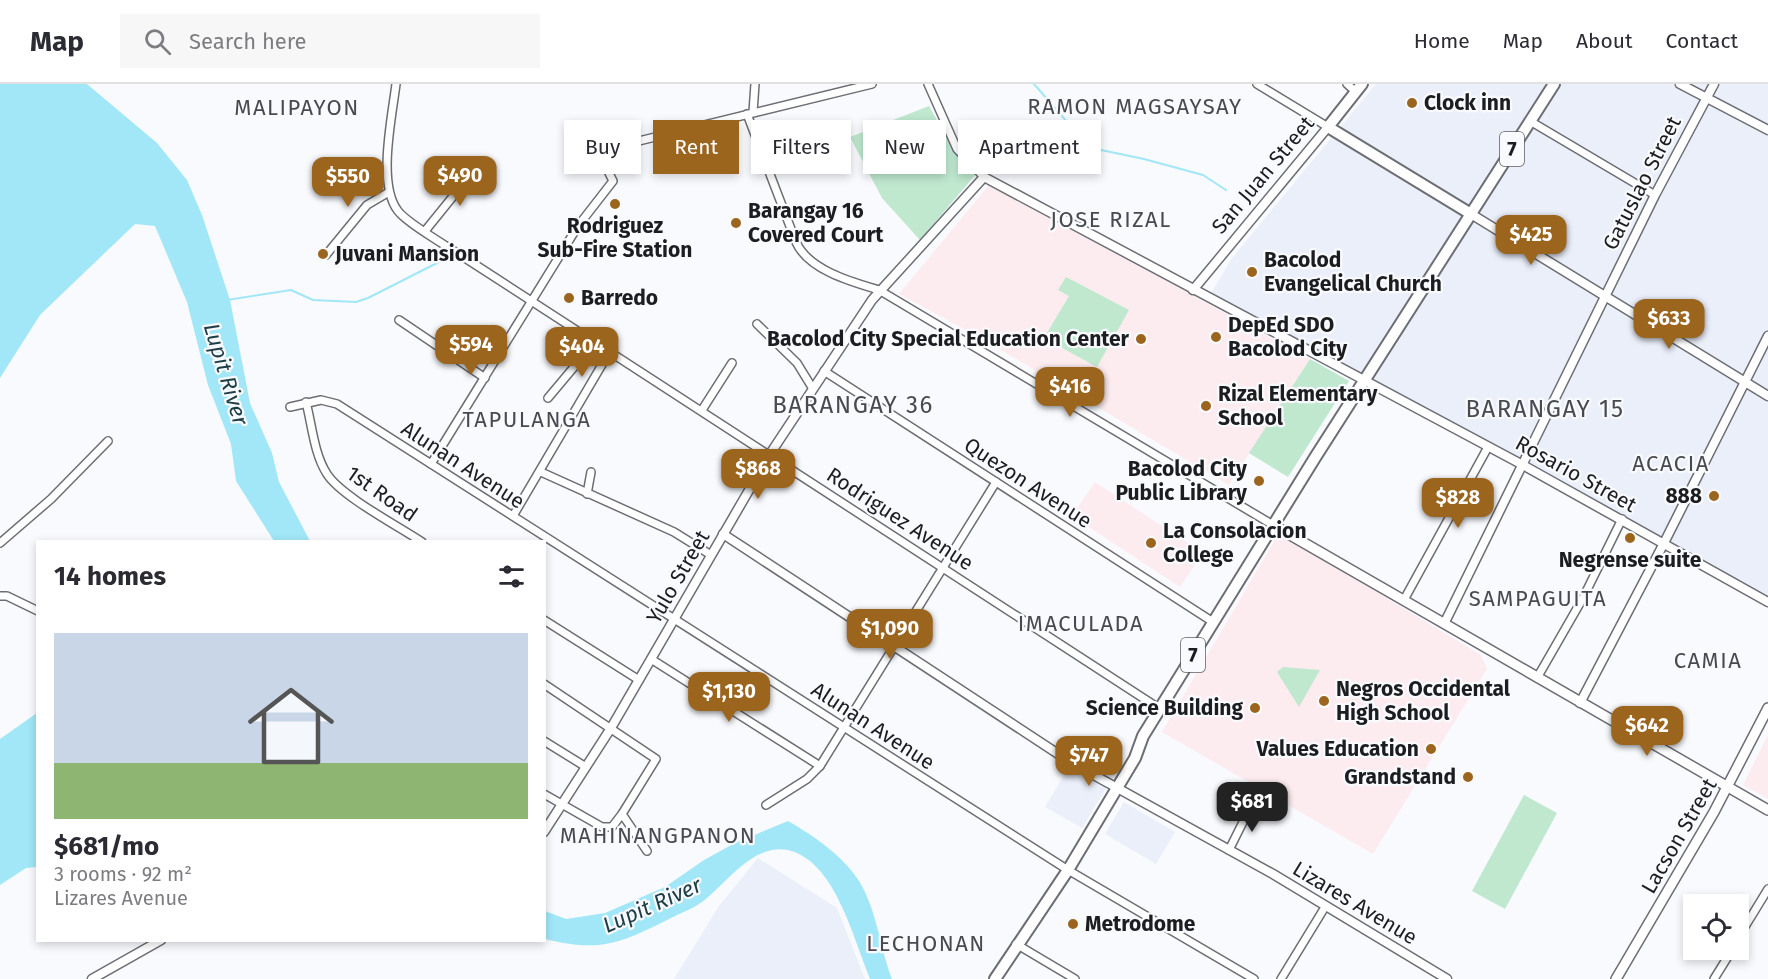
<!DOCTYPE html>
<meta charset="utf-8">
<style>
:root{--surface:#fff;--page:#f7f7f7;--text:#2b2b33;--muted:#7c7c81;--line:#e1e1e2;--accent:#9b651e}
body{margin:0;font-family:"Fira Sans",sans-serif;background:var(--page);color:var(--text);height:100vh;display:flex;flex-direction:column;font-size:22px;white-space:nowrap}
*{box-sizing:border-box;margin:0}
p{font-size:20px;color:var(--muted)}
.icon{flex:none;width:33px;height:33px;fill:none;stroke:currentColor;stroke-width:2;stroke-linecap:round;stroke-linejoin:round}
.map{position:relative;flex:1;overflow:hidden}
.panel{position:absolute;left:36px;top:456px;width:510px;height:402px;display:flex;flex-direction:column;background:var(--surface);border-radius:0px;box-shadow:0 3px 9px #0003}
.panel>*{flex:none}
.guide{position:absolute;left:564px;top:36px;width:570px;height:54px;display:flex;gap:12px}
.buttons{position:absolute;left:1683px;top:810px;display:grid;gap:12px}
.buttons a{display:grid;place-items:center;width:66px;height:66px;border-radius:0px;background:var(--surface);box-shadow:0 3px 9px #0003;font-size:30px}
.price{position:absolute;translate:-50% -51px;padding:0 14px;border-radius:12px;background:var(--accent);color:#fff;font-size:20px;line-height:39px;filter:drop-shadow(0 2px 3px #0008)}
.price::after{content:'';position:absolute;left:50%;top:36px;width:18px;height:14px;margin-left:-9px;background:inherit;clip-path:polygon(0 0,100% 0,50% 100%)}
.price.on{background:#222;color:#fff}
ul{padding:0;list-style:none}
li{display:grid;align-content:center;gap:12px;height:318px;padding:0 18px}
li+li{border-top:2px solid var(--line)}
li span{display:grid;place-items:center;height:186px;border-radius:0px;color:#555}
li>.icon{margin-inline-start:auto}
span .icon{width:108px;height:108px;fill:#fffc;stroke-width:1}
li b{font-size:26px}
h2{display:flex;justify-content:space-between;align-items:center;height:72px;padding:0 18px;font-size:26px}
.chip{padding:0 21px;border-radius:0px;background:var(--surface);box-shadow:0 3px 9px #0003;font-size:21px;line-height:54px}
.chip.on{background:var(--accent);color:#fff}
header{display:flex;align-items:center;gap:36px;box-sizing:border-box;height:84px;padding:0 30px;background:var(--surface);border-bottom:2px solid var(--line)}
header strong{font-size:28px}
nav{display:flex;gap:33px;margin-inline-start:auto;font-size:21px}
.search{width:420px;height:54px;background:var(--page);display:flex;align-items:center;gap:15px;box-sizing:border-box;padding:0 21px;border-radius:0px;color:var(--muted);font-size:22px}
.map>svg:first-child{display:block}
.built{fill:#ebeffa}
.education{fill:#fcecef}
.green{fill:#bfe8cf}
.water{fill:#a1e7f8}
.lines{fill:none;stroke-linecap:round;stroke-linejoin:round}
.stream{stroke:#a1e7f8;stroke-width:2}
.minor-casing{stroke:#6c6e74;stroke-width:10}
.tertiary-casing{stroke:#6c6e74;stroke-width:11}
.secondary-casing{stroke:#6c6e74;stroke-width:12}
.primary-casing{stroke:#6c6e74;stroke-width:14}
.minor{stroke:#fff;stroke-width:7}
.tertiary{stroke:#fff;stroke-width:8}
.secondary{stroke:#fff;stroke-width:9}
.primary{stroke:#fff;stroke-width:10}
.poi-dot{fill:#9b651e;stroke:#f9fafe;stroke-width:2}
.labels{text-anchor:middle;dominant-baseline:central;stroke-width:4.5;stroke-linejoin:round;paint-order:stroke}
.shield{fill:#f9fafe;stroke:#5e5f62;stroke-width:1.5}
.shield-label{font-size:20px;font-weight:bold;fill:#1c1d1f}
.poi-label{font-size:21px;font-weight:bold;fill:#1c1d1f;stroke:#f9fafe;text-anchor:start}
.street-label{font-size:21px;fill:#1c1d1f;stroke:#f9fafe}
.neighbourhood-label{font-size:22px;letter-spacing:1.5px;fill:#484a4f;stroke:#f9fafe}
.water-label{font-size:22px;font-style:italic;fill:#1c3d45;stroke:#f9fafe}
.quarter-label{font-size:24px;letter-spacing:1.5px;fill:#484a4f;stroke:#f9fafe}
</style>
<header>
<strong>Map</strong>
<div class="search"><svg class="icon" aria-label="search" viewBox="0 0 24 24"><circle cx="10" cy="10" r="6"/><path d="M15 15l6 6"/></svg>Search here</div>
<nav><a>Home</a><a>Map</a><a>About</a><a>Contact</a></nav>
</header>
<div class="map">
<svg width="1768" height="895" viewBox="0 0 1768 895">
<rect width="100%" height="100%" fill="#f9fafe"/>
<g class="built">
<path d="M1376,0H1768V511L1211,209L1232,174Z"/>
<path d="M1069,683L1106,704L1082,744L1045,723Z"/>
<path d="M1124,718L1175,748L1156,780L1105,750Z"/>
<path d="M758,774L837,824L865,895H674L719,822Z"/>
</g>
<g class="education">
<path d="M989,101L1310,275L1229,401L979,253L899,210Z"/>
<path d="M1095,398L1203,469L1180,503L1072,432Z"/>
<path d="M1279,449L1481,571L1487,585L1373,770L1162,648Z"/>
<path d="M1767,653H1768V715L1743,701Z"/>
</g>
<g class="green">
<path d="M929,22L955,69L976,90L920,156L882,114L850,53Z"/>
<path d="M1066,193L1129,226L1097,283L1044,254L1069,212L1058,206Z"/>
<path d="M1310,275L1349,297L1288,393L1249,369Z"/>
<path d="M1283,583L1320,586L1299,623L1277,588Z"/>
<path d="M1524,711L1557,729L1505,825L1472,807Z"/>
</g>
<g class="water">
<path d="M0,0H87L157,59L187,96L202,131L230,216L250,319L272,369L279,398L310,457H274L236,397L231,360L208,301L187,218L155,142L135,140L40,231L0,294Z"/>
<path d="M37,629V783L26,784L0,801V655Z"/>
<path d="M788,737C814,752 842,771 859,797C877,826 880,864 892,895H870C858,865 848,830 831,802C818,780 795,759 768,767C745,773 725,799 707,814C697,823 683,828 671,834C621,859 601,869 545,855V827L566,835L605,829L665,803L704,776L735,759Z"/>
</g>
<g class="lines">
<g class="stream">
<path d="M1034,0L1068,39L1081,46L1101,66L1144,75L1203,91L1226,106"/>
<path d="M227,216L291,206L313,216L356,218L368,214L443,176"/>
</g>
<g class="minor-casing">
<g id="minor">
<path d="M396,0C392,33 377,100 398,127C408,140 447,162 462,172L1160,625"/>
<path d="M928,0L957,65L984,93"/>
<path d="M1257,0L1328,43"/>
<path d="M1347,0L1356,8"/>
<path d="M753,28L755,0"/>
<path d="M747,30L796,158C808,186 852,198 879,206L1273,441"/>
<path d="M1530,37L1655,111"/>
<path d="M425,147L476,84"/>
<path d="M326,171L367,121L389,108"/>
<path d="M399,236L485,294"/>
<path d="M757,240L797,279L813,305"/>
<path d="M824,287L1213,538"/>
<path d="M548,314L595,258"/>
<path d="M306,318C312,341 314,370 327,390C341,412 398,442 422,458"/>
<path d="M290,323L321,316L337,320L1068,786L1254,895"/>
<path d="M702,326L732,279"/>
<path d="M431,380L578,142L613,97L598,67L872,0"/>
<path d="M541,388L674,448L711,471"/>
<path d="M587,410L591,388"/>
<path d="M513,432L610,267"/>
<path d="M0,459L51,415L108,357"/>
<path d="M0,512H7L38,527"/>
<path d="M1405,514L1488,363"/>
<path d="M544,536L639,596"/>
<path d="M651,575L820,682"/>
<path d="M1537,594L1583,514L1622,435"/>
<path d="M544,600L656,675L622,730L647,767"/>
<path d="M544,657L586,683"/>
<path d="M544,710L602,743H612L622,730"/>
<path d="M766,721L807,695L820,682L996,398"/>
<path d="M1229,766L1252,720"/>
<path d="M1738,854L1768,805"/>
<path d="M1016,860L1075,895"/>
<path d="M1281,895L1325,823"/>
<path d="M1714,895L1732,866"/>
</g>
</g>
<g class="tertiary-casing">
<g id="tertiary">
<path d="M1680,0L1768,46"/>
<path d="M1471,130L1768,312"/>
<path d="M1193,206L1328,43"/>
<path d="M723,450L1072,679L1273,790L1447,895"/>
<path d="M1445,538L1655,111L1714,0"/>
<path d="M1580,619L1664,459L1768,252"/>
<path d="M544,748L611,644L770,370L872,216L984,93L1521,380L1768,518"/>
<path d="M92,895L161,856"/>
</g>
</g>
<g class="secondary-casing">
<g id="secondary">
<path d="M1273,441L1768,726"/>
<path d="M1616,895L1714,728L1768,624"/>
</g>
</g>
<g class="primary-casing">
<g id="primary">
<path d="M1362,0L1328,43L1471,130"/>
<path d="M995,895L1068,786L1135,674L1143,652L1316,372L1554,0"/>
</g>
</g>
<use href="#minor" class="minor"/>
<use href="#tertiary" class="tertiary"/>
<use href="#secondary" class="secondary"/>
<use href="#primary" class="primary"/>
</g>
<g class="poi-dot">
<circle cx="1412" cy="19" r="6"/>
<circle cx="615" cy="120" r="6"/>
<circle cx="736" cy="139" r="6"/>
<circle cx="323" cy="170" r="6"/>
<circle cx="1252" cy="188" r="6"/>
<circle cx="569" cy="214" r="6"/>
<circle cx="1216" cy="253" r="6"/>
<circle cx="1141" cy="255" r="6"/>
<circle cx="1206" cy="322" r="6"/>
<circle cx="1259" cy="397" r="6"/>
<circle cx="1714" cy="412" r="6"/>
<circle cx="1630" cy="454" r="6"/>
<circle cx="1151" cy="459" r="6"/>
<circle cx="1324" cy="617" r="6"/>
<circle cx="1255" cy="624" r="6"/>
<circle cx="1431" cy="665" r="6"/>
<circle cx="1468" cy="693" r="6"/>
<circle cx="1073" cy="840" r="6"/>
</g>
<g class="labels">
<g class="shield">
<rect x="1500" y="48" width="24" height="34" rx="4.5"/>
<rect x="1181" y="554" width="24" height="34" rx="4.5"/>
</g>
<g class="shield-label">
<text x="1512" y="65">7</text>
<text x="1193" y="571">7</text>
</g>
<g class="poi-label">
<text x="1424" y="19">Clock inn</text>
<text x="748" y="127">Barangay 16<tspan x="748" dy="24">Covered Court</tspan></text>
<text x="615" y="142" text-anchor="middle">Rodriguez<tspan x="615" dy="24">Sub-Fire Station</tspan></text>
<text x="335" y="170">Juvani Mansion</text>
<text x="1264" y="176">Bacolod<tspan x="1264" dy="24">Evangelical Church</tspan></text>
<text x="581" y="214">Barredo</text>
<text x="1228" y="241">DepEd SDO<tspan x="1228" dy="24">Bacolod City</tspan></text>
<text x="1129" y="255" text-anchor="end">Bacolod City Special Education Center</text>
<text x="1218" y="310">Rizal Elementary<tspan x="1218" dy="24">School</tspan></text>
<text x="1247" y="385" text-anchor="end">Bacolod City<tspan x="1247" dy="24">Public Library</tspan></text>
<text x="1702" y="412" text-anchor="end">888</text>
<text x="1163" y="447">La Consolacion<tspan x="1163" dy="24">College</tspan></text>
<text x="1630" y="476" text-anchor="middle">Negrense suite</text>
<text x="1336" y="605">Negros Occidental<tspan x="1336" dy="24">High School</tspan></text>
<text x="1243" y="624" text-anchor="end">Science Building</text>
<text x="1419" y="665" text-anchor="end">Values Education</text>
<text x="1456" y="693" text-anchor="end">Grandstand</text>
<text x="1085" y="840">Metrodome</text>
</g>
<g class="street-label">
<text transform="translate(1263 91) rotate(-50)">San Juan Street</text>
<text transform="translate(1642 99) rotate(-63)">Gatuslao Street</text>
<text transform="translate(463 381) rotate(33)">Alunan Avenue</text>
<text transform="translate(1576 390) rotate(29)">Rosario Street</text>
<text transform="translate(1028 399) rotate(33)">Quezon Avenue</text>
<text transform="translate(382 410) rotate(35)">1st Road</text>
<text transform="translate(900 435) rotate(33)">Rodriguez Avenue</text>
<text transform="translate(678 493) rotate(-60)">Yulo Street</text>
<text transform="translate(873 642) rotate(33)">Alunan Avenue</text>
<text transform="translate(1679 752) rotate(-60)">Lacson Street</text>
<text transform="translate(1355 819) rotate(31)">Lizares Avenue</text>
</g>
<g class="neighbourhood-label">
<text x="1135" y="22">RAMON MAGSAYSAY</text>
<text x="297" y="23">MALIPAYON</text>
<text x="1111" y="135">JOSE RIZAL</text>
<text x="527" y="335">TAPULANGA</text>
<text x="1671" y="379">ACACIA</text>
<text x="1538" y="514">SAMPAGUITA</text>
<text x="1081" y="539">IMACULADA</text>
<text x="1708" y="576">CAMIA</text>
<text x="658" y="751">MAHINANGPANON</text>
<text x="926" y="859">LECHONAN</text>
</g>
<g class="water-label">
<text transform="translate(226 290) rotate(73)">Lupit River</text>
<text transform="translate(652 821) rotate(-24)">Lupit River</text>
</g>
<g class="quarter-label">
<text x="853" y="321">BARANGAY 36</text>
<text x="1545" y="325">BARANGAY 15</text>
</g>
</g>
</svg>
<div class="buttons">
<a><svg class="icon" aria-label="locate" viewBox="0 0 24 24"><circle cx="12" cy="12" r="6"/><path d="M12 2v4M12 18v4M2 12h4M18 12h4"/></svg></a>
</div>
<b class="price" style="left:460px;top:123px">$490</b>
<b class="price" style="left:348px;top:124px">$550</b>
<b class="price" style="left:1531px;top:182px">$425</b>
<b class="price" style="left:1669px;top:266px">$633</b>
<b class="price" style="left:471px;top:292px">$594</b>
<b class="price" style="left:582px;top:294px">$404</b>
<b class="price" style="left:1070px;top:334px">$416</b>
<b class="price" style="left:758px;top:416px">$868</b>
<b class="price" style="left:1458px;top:445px">$828</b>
<b class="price" style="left:890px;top:576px">$1,090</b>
<b class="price" style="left:729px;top:639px">$1,130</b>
<b class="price" style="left:1647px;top:673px">$642</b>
<b class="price" style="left:1089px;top:703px">$747</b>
<b class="price on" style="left:1252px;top:749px">$681</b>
<div class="guide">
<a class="chip">Buy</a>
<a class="chip on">Rent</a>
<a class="chip">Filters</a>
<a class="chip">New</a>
<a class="chip">Apartment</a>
</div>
<section class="panel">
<h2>14 homes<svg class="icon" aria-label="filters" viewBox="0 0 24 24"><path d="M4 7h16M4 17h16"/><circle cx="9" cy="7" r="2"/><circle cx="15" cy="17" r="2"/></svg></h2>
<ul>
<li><span style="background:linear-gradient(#c9d6e8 70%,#8fb573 0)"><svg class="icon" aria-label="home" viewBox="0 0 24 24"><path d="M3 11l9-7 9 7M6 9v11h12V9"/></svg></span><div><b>$681/mo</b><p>3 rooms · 92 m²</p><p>Lizares Avenue</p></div></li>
</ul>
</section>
</div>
